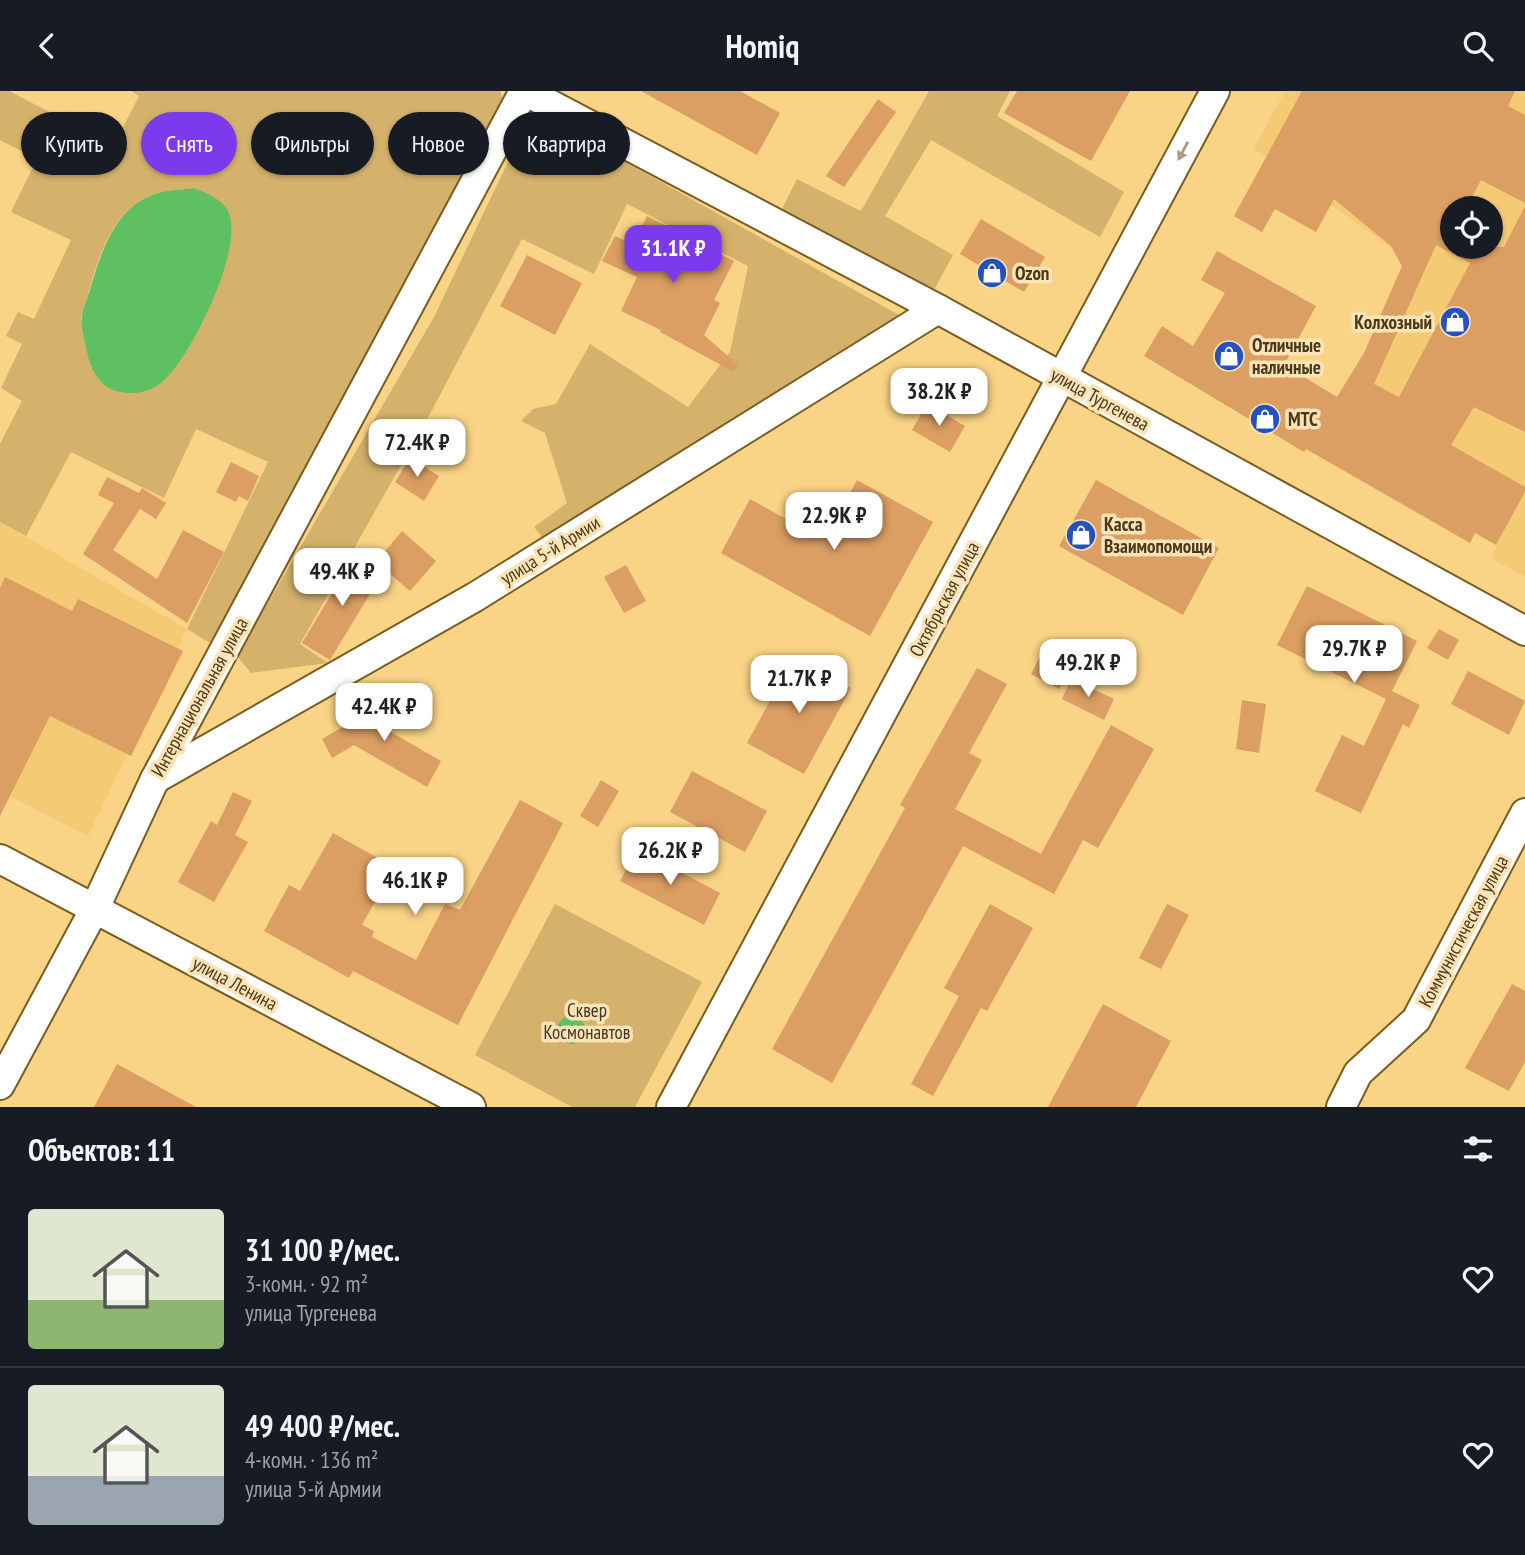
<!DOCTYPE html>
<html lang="ru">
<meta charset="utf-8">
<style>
:root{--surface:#171b24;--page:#242831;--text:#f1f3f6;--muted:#9ea1a6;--line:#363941;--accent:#7c3aed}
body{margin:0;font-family:"PT Sans Narrow",sans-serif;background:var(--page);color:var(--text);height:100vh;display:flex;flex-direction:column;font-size:26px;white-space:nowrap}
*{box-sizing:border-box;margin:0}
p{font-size:23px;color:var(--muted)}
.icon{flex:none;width:38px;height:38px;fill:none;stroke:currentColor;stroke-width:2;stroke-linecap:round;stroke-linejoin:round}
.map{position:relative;height:1016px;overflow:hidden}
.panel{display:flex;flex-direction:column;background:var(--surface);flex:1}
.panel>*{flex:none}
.top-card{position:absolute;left:21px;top:21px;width:700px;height:63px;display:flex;gap:14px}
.tools{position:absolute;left:1440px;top:105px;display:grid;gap:14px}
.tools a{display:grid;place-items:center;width:63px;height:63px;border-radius:50%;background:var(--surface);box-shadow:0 2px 5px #0004;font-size:35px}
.price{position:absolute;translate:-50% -60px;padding:0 16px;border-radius:14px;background:#fff;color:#222;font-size:23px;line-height:46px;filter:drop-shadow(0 2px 4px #0008)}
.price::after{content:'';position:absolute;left:50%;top:42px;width:21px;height:16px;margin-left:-10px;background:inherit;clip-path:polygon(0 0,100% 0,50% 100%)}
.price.current{background:var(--accent);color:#fff}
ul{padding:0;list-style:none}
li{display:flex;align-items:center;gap:21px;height:175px;padding:0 28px}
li+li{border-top:2px solid var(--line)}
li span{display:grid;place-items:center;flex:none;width:196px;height:140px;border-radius:7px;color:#555}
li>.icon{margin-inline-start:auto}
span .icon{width:84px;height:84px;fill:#fffc;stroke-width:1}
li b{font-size:30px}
h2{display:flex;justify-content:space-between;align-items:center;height:84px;padding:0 28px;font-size:30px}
.tag{padding:0 24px;border-radius:32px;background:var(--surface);box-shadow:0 2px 5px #0004;font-size:24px;line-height:63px}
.tag.current{background:var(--accent);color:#fff}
header{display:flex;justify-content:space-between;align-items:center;height:91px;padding:0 28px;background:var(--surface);font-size:32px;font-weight:700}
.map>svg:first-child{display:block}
.built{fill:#f4ca74;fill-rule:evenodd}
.green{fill:#d4b26b;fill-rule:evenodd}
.water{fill:#5fc062}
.building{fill:#db9e63;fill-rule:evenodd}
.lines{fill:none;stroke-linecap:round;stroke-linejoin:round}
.minor-casing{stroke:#775d20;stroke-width:32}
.minor{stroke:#fff;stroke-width:28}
.oneway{fill:#a49c8c}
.labels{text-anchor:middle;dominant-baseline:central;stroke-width:7;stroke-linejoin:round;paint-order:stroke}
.poi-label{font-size:19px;font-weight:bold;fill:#493a1a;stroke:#fae3b6;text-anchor:start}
.street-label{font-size:19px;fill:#493a1a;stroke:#fae3b6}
.park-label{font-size:19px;fill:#40351f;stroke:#fae3b6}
</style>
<header><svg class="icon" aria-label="back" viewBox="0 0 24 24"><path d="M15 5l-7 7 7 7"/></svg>Homiq<svg class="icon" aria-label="search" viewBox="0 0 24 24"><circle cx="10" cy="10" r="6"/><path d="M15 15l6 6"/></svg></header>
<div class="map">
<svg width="1525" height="1016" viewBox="0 0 1525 1016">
<rect width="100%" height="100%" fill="#f9d386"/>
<g class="built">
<path d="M1285,0H1525V486L1492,468L1517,407L1364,294L1406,168L1254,57ZM1452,117H1491V156H1452Z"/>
<path d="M0,431L187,538L88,745L0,700Z"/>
</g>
<g class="green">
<path d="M0,0H9L61,27L66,20L118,46L139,5L131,0H500L505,13L366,289L210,552L187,538L268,371L196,338L164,407L71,361L26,445L0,431V353L22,310L1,297L22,253L6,245L18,221L34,228L71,149L11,121L37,68L0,49ZM193,97L229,156C213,214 199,245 161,292L81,229C94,184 103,126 151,104C163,99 180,99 193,97Z"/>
<path d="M929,0H1010L997,25L1124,101L1100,146L931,49L885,125L953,164L934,199L781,120L797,88L861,120Z"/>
<path d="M539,27L557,33L899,224L542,446L534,436L567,412L545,342L521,330L533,318L556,313L590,253L688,316L730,261L748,175L627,113L594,183L522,148L431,321L300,553L328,572L251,582L237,565L434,226L526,33Z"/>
<path d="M555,813L702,891L635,1016H572L475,964Z"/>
</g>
<g class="water">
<path d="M194,97C206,102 222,108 228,120C246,154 190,270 161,292C147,303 126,305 111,298C100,294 90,276 88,265C86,254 81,239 82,228C82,218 88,207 90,198C101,162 114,119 152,104C164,99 180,99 194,97Z"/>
<circle cx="571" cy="939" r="14"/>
</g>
<g class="building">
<path d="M641,0H740L780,22L757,64Z"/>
<path d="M1017,0H1130L1091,70L1004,22Z"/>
<path d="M1302,0H1515L1508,15L1525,24V112L1481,89L1466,117H1452V156H1504L1525,115V341L1474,316L1451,354L1525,396V401L1496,454L1475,442L1470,452L1306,358L1304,361L1144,265L1162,235L1193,255L1225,202L1201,189L1217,160L1316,215L1284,274L1337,306L1364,262L1402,175L1391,155L1334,108L1316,141L1275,118L1262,141L1234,125ZM1436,154L1470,172L1399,306L1374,293Z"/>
<path d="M878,8L896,21L844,96L826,85Z"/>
<path d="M647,125L734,170L714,209L720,212L704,244L738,274L734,281L660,241L661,239L621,220L637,186L602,170L615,145L633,154Z"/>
<path d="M981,128L1045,166L1024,201L960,163Z"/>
<path d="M527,164L582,192L555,244L500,215Z"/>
<path d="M927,313L965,335L950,361L912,339Z"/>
<path d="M410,367L439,385L424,410L395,391Z"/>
<path d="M231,371L259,385L248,410L239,405L236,411L216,401Z"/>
<path d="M107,386L139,402L142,397L166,412L156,428L140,418L113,459L157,488L183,439L224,461L187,532L83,463L114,412L98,404Z"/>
<path d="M857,389L933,431L870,545L721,462L750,408L786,428L796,408L835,429Z"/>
<path d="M1096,389L1219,457L1183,524L1059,455Z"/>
<path d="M402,440L436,470L410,500L376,471Z"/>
<path d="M354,466L382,483L330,569L302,552Z"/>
<path d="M626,474L646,510L624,522L604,486Z"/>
<path d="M5,486L72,520L78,508L183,560L131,665L50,625L0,725V497Z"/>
<path d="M1307,495L1417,550L1392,600L1420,614L1409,637L1403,633L1361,722L1315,700L1342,644L1364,655L1386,608L1277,554Z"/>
<path d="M1439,538L1459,549L1448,569L1427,557Z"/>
<path d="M1042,562L1071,577L1059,598L1031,583Z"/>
<path d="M794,566L851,597L804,683L747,652Z"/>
<path d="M977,577L1007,593L969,662L982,669L955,718L1041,763L1111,634L1154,658L1098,757L1083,749L1054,803L963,755L832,992L772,958L905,717L900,714Z"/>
<path d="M1468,580L1525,610L1509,644L1451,613Z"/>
<path d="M1071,588L1114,608L1104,629L1062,608Z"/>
<path d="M394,606L405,625L384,637L441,670L427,696L354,654L332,667L322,648Z"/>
<path d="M1242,609L1266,613L1259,662L1236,658Z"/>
<path d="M692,680L767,720L745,761L670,721Z"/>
<path d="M601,689L619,700L598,736L580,725Z"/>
<path d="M233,701L252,710L235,744L248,751L214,811L178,791L211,730L217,734Z"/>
<path d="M520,709L563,732L458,934L353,880L349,887L264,840L289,794L300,800L333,742L394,776L362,834L374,840L372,846L416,869L445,813L460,819Z"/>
<path d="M637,758L720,802L704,834L620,790Z"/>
<path d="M990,813L1033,837L987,920L981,917L933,1005L911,993L959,905L944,897Z"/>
<path d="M1167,813L1189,824L1161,878L1139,867Z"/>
<path d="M1512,893L1525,900V971L1509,1000L1465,977Z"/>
<path d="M1103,913L1171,950L1136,1016H1048Z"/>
<path d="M117,973L196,1016H94Z"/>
</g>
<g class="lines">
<g class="minor-casing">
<g id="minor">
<path d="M525,0L938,218L1525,540"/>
<path d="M155,688L475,506L938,218"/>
<path d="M0,768L471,1016"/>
<path d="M0,994L94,819L155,688L524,0"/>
<path d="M671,1016L1215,0"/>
<path d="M1341,1016L1358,982L1416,929L1525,722"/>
</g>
</g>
<use href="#minor" class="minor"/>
</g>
<defs><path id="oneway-solid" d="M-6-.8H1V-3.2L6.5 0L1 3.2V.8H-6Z" transform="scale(1.75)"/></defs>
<use class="oneway" href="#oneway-solid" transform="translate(1183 60) rotate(118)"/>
<defs>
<g id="shop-disc" transform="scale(1.575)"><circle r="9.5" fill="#2551bf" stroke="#fae3b6"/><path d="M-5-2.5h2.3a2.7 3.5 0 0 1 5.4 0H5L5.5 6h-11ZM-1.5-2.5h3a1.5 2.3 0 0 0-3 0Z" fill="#fff"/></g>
</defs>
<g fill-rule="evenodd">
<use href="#shop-disc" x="992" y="182"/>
<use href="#shop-disc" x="1455" y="231"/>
<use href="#shop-disc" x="1229" y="265"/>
<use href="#shop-disc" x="1265" y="328"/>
<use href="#shop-disc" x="1081" y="444"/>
</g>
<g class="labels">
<g class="poi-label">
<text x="1015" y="182">Ozon</text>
<text x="1432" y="231" text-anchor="end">Колхозный</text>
<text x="1252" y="254">Отличные<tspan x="1252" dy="22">наличные</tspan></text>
<text x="1288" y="328">МТС</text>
<text x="1104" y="433">Касса<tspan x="1104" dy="22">Взаимопомощи</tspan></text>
</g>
<g class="street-label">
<text transform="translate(1100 308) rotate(29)">улица Тургенева</text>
<text transform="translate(550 459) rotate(-32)">улица 5-й Армии</text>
<text transform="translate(944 508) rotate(-62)">Октябрьская улица</text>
<text transform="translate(199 606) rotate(-61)">Интернациональная улица</text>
<text transform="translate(1463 840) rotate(-62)">Коммунистическая улица</text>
<text transform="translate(235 892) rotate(28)">улица Ленина</text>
</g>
<g class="park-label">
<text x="587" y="919">Сквер<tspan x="587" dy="22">Космонавтов</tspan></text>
</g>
</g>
</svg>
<div class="tools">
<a><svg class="icon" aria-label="locate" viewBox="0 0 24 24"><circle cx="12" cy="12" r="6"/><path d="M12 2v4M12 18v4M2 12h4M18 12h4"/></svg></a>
</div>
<b class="price current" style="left:673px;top:194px">31.1K ₽</b>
<b class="price" style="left:939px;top:337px">38.2K ₽</b>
<b class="price" style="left:417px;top:388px">72.4K ₽</b>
<b class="price" style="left:834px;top:461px">22.9K ₽</b>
<b class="price" style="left:342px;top:517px">49.4K ₽</b>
<b class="price" style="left:1354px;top:594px">29.7K ₽</b>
<b class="price" style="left:1088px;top:608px">49.2K ₽</b>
<b class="price" style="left:799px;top:624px">21.7K ₽</b>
<b class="price" style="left:384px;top:652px">42.4K ₽</b>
<b class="price" style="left:670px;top:796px">26.2K ₽</b>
<b class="price" style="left:415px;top:826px">46.1K ₽</b>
<div class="top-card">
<a class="tag">Купить</a>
<a class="tag current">Снять</a>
<a class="tag">Фильтры</a>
<a class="tag">Новое</a>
<a class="tag">Квартира</a>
</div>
</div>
<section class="panel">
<h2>Объектов: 11<svg class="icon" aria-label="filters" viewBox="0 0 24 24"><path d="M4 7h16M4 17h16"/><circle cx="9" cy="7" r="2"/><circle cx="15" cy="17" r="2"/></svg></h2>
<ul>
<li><span style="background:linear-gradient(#dfe7d0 65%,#8fb573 0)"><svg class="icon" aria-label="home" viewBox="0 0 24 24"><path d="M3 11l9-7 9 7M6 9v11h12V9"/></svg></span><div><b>31 100 ₽/мес.</b><p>3-комн. · 92 m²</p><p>улица Тургенева</p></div><svg class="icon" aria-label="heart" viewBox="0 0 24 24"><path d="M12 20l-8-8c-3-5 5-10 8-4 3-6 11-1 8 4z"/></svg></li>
<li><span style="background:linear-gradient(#dfe7d0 65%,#9aa5b1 0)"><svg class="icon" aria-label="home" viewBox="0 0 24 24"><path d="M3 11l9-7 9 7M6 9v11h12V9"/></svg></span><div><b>49 400 ₽/мес.</b><p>4-комн. · 136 m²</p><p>улица 5-й Армии</p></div><svg class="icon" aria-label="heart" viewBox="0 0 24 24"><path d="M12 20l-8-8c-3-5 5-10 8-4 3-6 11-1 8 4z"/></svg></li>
</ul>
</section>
